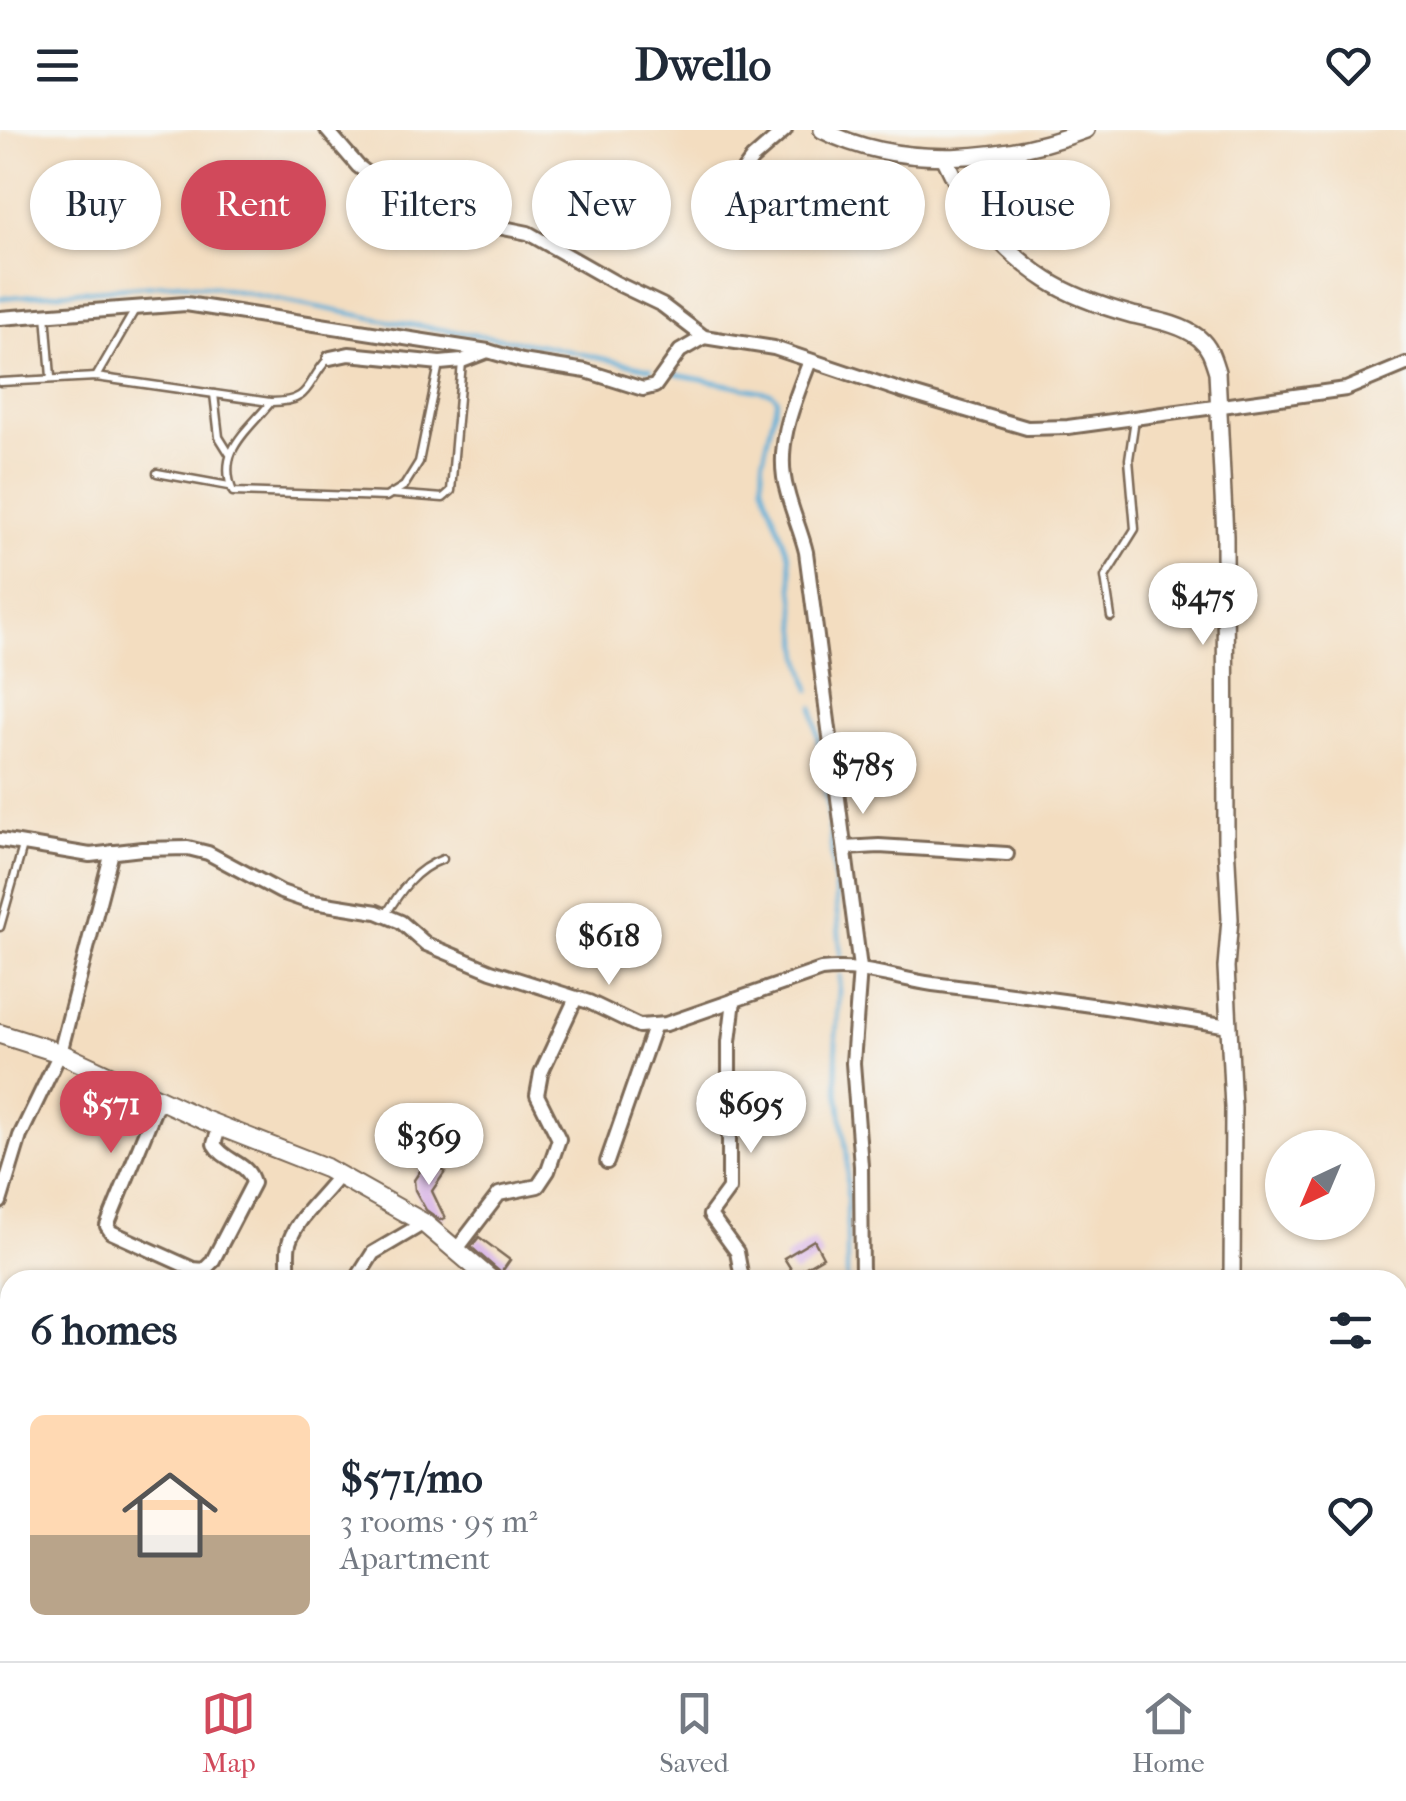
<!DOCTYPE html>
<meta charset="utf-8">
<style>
:root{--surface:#fff;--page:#f6f6f7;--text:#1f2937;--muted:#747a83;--line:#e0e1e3;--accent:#d1495b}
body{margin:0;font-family:"IM FELL French Canon",serif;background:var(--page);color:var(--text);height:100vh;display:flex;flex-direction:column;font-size:38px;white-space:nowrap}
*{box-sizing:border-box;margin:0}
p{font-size:32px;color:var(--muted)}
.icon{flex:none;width:55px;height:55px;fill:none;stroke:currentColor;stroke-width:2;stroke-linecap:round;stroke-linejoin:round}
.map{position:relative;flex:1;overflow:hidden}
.sheet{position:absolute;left:0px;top:1140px;width:1408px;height:392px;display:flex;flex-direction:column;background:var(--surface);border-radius:30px 30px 0 0;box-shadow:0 2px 8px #0004}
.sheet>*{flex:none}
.top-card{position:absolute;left:30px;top:30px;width:1348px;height:90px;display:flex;gap:20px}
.needle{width:65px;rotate:224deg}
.buttons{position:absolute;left:1265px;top:1000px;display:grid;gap:20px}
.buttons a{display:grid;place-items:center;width:110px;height:110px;border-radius:50%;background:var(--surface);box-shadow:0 2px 8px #0004;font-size:50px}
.price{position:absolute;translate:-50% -85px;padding:0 22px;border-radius:35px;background:#fff;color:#222;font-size:32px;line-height:65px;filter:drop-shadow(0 2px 5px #0008)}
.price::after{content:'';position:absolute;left:50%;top:60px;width:30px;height:22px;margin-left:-15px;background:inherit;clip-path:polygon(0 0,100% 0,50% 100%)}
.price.active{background:var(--accent);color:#fff}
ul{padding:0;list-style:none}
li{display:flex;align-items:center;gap:30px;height:250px;padding:0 30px}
li span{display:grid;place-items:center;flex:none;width:280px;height:200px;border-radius:15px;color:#555}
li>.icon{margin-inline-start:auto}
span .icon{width:120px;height:120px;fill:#fffc;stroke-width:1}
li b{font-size:42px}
h2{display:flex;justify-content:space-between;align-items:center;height:120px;padding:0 30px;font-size:42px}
.chip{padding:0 35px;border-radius:45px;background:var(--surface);box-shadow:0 2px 8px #0004;font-size:35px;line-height:90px}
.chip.active{background:var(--accent);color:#fff}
header{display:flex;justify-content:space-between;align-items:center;height:130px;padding:0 30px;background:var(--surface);font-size:45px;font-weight:800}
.tab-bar{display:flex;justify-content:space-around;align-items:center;height:140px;border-top:2px solid var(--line);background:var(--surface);font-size:28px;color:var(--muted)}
.tab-bar a{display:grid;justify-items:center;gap:5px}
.tab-bar .active{color:var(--accent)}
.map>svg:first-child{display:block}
.green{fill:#aac76e;stroke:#727846;stroke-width:2.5}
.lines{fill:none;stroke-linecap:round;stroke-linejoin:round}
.stream{stroke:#5eafd8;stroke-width:4}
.building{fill:#d8b2e6}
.service-casing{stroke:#7b6957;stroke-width:11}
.minor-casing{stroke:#7b6957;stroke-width:18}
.tertiary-casing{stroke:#7b6957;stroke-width:20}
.secondary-casing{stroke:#7b6957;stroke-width:22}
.service{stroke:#fff;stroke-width:6}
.minor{stroke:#fff;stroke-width:12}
.tertiary{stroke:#fff;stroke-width:15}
.secondary{stroke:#fff;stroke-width:18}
</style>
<header><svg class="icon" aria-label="menu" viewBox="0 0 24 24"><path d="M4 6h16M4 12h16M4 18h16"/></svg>Dwello<svg class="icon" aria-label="heart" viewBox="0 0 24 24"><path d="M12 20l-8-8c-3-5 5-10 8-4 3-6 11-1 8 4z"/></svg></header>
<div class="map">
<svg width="1406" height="1531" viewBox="0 0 1406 1531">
<rect width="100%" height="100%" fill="#f6f6f2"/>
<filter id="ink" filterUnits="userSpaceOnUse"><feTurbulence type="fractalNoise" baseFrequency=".01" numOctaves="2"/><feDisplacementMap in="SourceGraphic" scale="20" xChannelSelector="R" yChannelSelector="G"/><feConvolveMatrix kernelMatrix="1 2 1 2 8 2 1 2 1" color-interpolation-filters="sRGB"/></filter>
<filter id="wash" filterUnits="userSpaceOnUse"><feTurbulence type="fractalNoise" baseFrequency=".0048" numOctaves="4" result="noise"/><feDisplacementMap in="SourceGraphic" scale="40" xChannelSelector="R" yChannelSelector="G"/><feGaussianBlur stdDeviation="2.25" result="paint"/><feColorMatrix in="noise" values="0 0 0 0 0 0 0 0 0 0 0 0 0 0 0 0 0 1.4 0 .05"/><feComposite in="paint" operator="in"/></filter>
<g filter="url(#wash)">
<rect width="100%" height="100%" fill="#f3ddc0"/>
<path class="green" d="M835,1522L841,1531H521L516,1523Z"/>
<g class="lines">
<g class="stream">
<path d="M0,168L179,153L216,157L388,191L542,215L651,239"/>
<path d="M674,244L772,263L777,268L763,330L762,353L789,425L801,526L810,560"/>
<path d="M813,577L827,671L841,827"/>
<path d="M840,845L836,906L837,953L847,1026V1150"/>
<path d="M1025,1522V1531"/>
</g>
</g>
<g id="blocks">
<g class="building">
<path d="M428,1029L445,1042L432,1061L445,1088L440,1090L426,1080L415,1060L414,1050Z"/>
<path d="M479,1107L510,1130L501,1143L471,1117Z"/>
<path d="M814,1110L823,1127L794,1144L784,1128Z"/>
</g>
</g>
</g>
<g filter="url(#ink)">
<use href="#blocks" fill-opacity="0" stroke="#7b6957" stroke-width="2.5"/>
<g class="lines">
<g class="service-casing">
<g id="service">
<path d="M46,184L51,247"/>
<path d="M328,229C305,253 313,272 271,272C247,302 216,321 233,362L386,367L404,356L419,332L439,234"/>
<path d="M96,247L136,178"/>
<path d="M0,252L96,247L270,272"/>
<path d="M214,264L219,307L229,323"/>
<path d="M157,343L229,356"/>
<path d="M392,364L443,368L451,361L462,232"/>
<path d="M1111,487L1105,447L1135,399L1129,329L1135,289"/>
<path d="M385,786C400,761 415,739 443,729"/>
<path d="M0,797L23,716"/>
<path d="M1398,1217H1406"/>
</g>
</g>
<g class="minor-casing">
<g id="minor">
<path d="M327,0L358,36L399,68L460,89L528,103L616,153L662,175L704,207L774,218L902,261L1027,298L1068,297L1346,259L1406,234"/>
<path d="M723,69L752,29L785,0"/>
<path d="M0,188L186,174L488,221"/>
<path d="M330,228L349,224L440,233L462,231L488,221L522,231L586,241L643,259L655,256L680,221L704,207"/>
<path d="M810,231C794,272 774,317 787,361C792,382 801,401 806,422L860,838L853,933L861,1036L862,1150"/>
<path d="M0,710L90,725L142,719L188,718L208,723L281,762L307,771L377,782L401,792L426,814L491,841L589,872L639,896L666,894L821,840C864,835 892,848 933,854C1032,866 1130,880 1229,896"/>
<path d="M845,718L879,716L1007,724"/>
<path d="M734,870L729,912V1059L710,1085L737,1122L741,1143L735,1150"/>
<path d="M159,969L107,1096L111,1102L193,1139L204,1140L212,1132L253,1053C249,1032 224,1032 214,1014L220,996"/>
<path d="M607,1032L654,897"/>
<path d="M0,1072L20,1006L60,923L112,722"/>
<path d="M457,1119L499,1064L538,1056L548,1041L559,1009L537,965L541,943L576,868"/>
<path d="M286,1150C291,1136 285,1123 290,1110C299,1085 324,1066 339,1045"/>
<path d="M356,1150L373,1123L424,1093"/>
<path d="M1043,1522L1045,1531"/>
</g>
</g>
<g class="tertiary-casing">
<g id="tertiary">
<path d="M822,0C901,40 1005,31 1086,0"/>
<path d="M944,27C965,75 1002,121 1047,150C1073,167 1104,177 1133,185C1155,190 1181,194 1199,208C1210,217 1213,229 1217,242L1225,406L1226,712L1230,789L1226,837L1233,978L1232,1150"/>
<path d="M1238,1522L1239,1531"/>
</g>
</g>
<g class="secondary-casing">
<g id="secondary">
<path d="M0,904L60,923L204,990L326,1038L424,1093L491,1150"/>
<path d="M852,1522L858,1531"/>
</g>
</g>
<use href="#service" class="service"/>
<use href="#minor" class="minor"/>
<use href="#tertiary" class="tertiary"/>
<use href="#secondary" class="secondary"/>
</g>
</g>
</svg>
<div class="buttons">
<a><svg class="needle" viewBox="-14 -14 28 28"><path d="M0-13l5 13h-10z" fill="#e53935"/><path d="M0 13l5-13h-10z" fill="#747a83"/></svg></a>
</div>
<b class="price" style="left:1203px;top:518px">$475</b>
<b class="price" style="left:863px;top:687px">$785</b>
<b class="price" style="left:609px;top:858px">$618</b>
<b class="price active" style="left:111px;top:1026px">$571</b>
<b class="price" style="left:751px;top:1026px">$695</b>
<b class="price" style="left:429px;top:1058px">$369</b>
<div class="top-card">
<a class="chip">Buy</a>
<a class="chip active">Rent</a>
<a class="chip">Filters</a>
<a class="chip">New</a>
<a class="chip">Apartment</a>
<a class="chip">House</a>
</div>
<section class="sheet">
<h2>6 homes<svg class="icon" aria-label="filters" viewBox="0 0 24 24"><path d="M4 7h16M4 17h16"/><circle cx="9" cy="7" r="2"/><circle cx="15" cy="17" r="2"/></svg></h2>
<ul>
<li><span style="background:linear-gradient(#ffd9b3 60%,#b9a48a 0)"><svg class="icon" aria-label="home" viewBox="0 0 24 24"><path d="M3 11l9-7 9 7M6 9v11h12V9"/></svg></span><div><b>$571/mo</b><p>3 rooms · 95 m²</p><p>Apartment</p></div><svg class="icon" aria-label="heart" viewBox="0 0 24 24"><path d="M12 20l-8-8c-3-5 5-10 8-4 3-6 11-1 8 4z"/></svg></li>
</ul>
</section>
</div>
<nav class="tab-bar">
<a class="active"><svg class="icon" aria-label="map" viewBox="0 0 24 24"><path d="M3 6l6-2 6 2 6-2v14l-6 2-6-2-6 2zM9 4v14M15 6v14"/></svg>Map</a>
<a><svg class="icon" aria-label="saved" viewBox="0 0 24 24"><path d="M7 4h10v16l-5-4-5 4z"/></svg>Saved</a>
<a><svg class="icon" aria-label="home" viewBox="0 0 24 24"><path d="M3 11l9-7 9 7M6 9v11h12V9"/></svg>Home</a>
</nav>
